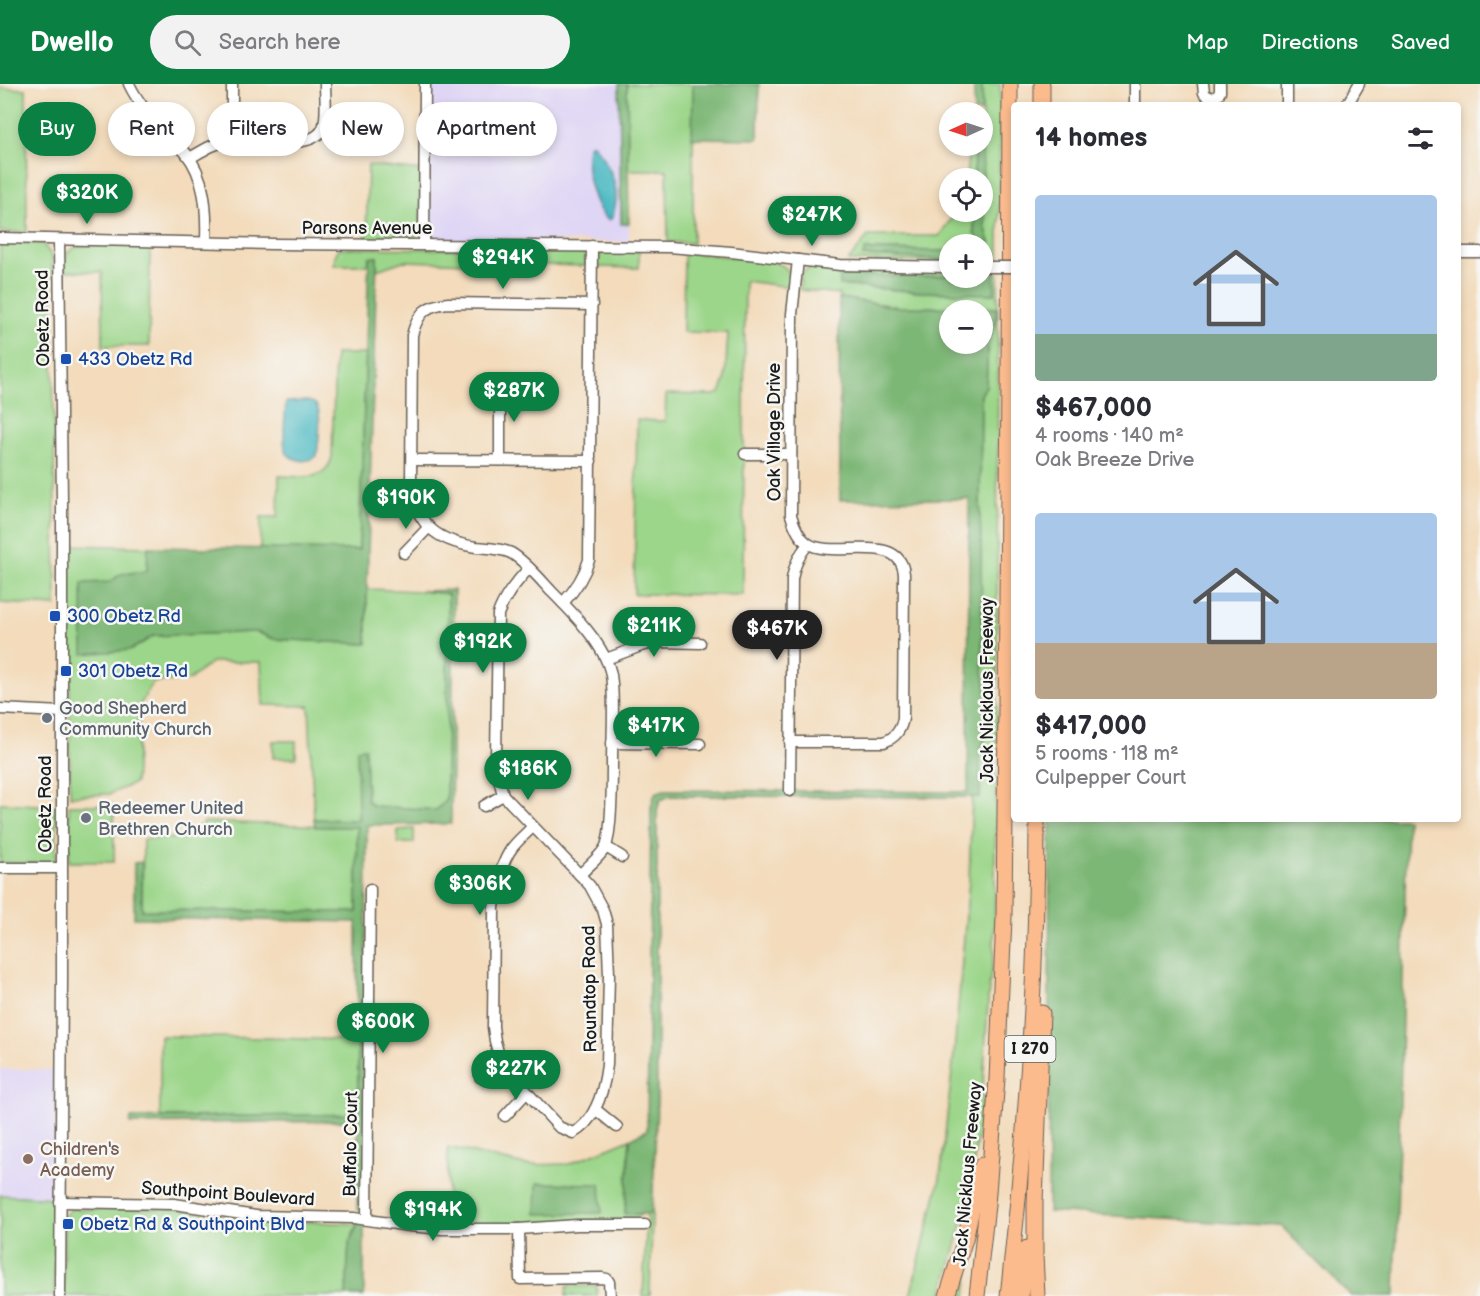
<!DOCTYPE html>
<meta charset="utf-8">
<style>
:root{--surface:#fff;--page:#f2f2f3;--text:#2b2b33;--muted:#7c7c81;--accent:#0b8043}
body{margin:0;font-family:"Balsamiq Sans",sans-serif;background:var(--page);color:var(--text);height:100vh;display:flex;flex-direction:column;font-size:22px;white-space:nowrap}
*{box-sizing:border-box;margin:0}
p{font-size:20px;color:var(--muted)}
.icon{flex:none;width:33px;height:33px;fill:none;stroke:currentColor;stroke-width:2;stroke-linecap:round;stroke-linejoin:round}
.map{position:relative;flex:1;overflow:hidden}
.sheet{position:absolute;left:1011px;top:18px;width:450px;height:720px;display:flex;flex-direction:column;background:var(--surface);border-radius:6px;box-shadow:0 3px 9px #0003}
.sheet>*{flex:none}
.banner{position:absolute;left:18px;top:18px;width:570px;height:54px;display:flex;gap:12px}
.needle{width:39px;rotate:267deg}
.controls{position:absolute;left:939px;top:18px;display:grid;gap:12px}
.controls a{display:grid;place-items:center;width:54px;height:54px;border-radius:50%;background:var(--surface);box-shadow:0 3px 9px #0003;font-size:30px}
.price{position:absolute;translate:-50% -51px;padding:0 14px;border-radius:21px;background:var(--accent);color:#fff;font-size:20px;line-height:39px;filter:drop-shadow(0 2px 3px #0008)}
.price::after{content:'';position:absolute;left:50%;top:36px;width:18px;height:14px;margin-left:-9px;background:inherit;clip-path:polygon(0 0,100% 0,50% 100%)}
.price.selected{background:#222;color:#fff}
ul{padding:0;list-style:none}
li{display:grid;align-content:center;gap:12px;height:318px;padding:0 24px}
li span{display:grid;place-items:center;height:186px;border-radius:6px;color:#555}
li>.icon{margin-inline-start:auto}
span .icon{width:108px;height:108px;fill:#fffc;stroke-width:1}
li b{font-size:26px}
h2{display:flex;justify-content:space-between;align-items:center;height:72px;padding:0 24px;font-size:26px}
.pill{padding:0 21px;border-radius:27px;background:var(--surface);box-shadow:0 3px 9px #0003;font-size:21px;line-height:54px}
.pill.selected{background:var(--accent);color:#fff}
header{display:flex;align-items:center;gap:36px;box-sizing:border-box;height:84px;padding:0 30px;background:var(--accent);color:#fff}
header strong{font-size:28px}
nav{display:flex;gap:33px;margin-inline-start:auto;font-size:21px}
.search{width:420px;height:54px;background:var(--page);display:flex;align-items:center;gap:15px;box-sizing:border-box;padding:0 21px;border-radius:33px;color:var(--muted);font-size:22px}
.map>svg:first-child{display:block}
.built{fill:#dfd5f5}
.green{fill:#9cd68a;stroke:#5c7953;stroke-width:1.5}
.forest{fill:#7db776;stroke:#4c6a49;stroke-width:1.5;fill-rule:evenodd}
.water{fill:#4bb9c3;stroke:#346a70;stroke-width:1.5}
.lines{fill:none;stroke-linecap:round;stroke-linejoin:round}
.minor-casing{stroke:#675f54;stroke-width:13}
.highway-casing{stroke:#675f54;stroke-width:17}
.minor{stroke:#fff;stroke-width:10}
.highway{stroke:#fbbb8d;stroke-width:15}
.minor-bridge-casing{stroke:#675f54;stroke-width:13;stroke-linecap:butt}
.minor-bridge{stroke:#fff;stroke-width:10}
.transit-dot{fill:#1a4fb4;stroke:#f6f6f2;stroke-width:2}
.worship-dot{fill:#6b7280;stroke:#f6f6f2;stroke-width:2}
.education-dot{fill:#8d6e63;stroke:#f6f6f2;stroke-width:2}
.labels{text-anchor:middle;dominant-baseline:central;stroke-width:5;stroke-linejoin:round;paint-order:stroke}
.shield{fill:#f6f6f2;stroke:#5d5d5c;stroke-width:1.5}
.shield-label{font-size:16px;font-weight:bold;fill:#1c1c1c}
.street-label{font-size:18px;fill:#1c1c1c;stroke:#f6f6f2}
.transit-label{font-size:18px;fill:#164399;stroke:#f6f6f2;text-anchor:start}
.worship-label{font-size:18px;fill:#5b616d;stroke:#f6f6f2;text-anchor:start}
.education-label{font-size:18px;fill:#785e54;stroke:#f6f6f2;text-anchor:start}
</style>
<header>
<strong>Dwello</strong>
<div class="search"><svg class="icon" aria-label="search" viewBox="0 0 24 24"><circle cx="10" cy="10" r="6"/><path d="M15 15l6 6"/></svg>Search here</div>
<nav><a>Map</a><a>Directions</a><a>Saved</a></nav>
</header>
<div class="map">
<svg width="1480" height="1212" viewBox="0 0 1480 1212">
<rect width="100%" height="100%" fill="#f6f6f2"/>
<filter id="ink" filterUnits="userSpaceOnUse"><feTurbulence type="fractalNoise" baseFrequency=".0167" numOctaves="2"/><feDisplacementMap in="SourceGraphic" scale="12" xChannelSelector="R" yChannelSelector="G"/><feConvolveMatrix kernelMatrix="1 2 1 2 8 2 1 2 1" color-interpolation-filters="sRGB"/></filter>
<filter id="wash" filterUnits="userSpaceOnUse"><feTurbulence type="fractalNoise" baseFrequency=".008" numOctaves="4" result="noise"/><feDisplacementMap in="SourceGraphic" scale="24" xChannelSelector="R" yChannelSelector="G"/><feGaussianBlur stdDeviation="1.35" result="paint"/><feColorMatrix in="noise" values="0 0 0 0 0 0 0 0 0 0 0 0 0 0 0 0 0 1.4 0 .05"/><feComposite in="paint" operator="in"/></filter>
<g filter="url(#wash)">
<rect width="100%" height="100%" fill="#f3dbbb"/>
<g class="built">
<path d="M428,0H619L621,139L629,140V158L435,156L430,153L428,149Z"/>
<path d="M0,985L57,986V1114L0,1111Z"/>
</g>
<g class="green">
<path d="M627,0H693V159L668,158L667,86H628Z"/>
<path d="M982,0H1000L999,177L990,176V158L985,142L982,74Z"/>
<path d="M0,4L26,5L27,148H0Z"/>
<path d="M969,62H974V94H966Z"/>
<path d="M368,81L422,87L421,139L419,150C403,160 384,156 366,156Z"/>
<path d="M956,128H974V148L979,159L978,160H950L949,167L865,166L863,172L949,176V178L848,177L868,152H939Z"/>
<path d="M0,159H42L52,172L56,522L0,519Z"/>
<path d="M91,160L150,161L149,262H103L102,188L64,187L66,170L74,164Z"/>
<path d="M339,164L578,166L585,170L586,182L403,177L377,186V173H369L368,181H334L335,172Z"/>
<path d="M606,166L639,167V184L598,183L599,172Z"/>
<path d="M684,168L771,177C787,182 791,185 790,203L745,197L743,511L634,510L637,336L665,337L666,310L714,311L720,309L725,296L728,249L683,248Z"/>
<path d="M815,182L852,185L949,188V191L921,193L840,191V201L920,208L995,210L994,189H998L997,626L994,872L989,902L982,1019L974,1076L961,1144L942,1212H910L940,1095L954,970L969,796L972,713H980V667L986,652L987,614L982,579L981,463L980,429L981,311L986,302L988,260L996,239V224L899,223L839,214V210L800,206C801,192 800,186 815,182Z"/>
<path d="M335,270H366L359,466L260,465L261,433H278L279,392C299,392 326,399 332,373Z"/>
<path d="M69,461L148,463L147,487L121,490L110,498L131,566L153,552L256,548L274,555L367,560V505L421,507L448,509L446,716L436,726L373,722L367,716L365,665H358V737L314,735L309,622L263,621L261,578H212L189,596L153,598L140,621L135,699L110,710L70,712Z"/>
<rect x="273" y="657" width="23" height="17"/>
<path d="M0,719L56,722V776L50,780L0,779Z"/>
<rect x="69" y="721" width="45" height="57"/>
<path d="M204,738L357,743V828L142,826L143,755L184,754Z"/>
<path d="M414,745V759H398V746Z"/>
<path d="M160,952L358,956V1031L160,1033Z"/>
<path d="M630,1055L625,1129L642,1130L633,1136L447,1141L448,1063L525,1081L569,1080Z"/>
<path d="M0,1111L57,1114L54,1212H0Z"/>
<path d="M173,1124L250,1135L358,1140L349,1159L346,1212H63L64,1132L71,1125Z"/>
<path d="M647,1130H652L650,1212H643Z"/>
<path d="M975,1138L966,1212H949Z"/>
<path d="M567,1202H597V1212H566Z"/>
</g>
<g class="forest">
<path d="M619,0H627L629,140H621Z"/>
<path d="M693,0H759L758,55L692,54Z"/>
<rect x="974" y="0" width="8" height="28"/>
<path d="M974,62H982L985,142L990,158V176L983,177L982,160H978L979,159L974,148V128H982V94H974Z"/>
<path d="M865,166L949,167V176L863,172Z"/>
<path d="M369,173H377L367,505V560L274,555L256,548L153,552L131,566L83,570L82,499L110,498L121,490L147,487L148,463L359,466Z"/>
<path d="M983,189H994L995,210L920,208L840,201V191L921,193L949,191L950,194H982Z"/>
<path d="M839,214L899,223L996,224V239L988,260L986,302L981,311L980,429L981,463L982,579L987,614L986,652L980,667V713L670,712L660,716L657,727V1021L652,1130H625L630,1055L647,1046L651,723L655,709L664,706L968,708L969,415L840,416ZM950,226H982V260H950Z"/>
<path d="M454,506L451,740L367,741L365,1126H357L358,1037L130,1040L131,1034L358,1030L357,838L134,834V779L142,778V826L357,828V743H315L314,735L358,736L357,665L365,664L367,716L373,722L436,726L446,716L448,510L421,507Z"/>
<path d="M1050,735H1407L1395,1212H1351L1281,1142L1048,1128Z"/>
<path d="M537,1099L600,1100L602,1129L536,1130Z"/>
<path d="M358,1140H364V1212H346L349,1159Z"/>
</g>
<g class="water">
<path d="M590,60H593C605,75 617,95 616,115C616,121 614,128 612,134L609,136C597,130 589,100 587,87C586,79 587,70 588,62Z"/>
<path d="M307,317C311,318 314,318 316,321C323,330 318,360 317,372C311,376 306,378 299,376C294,375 289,373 286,368C282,359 285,330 286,318Z"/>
</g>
</g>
<g filter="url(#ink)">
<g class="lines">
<g class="minor-casing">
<g id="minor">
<path d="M129,0C139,21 155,39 172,56C176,60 181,64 185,68C206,93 207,128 206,158"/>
<path d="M1203,0L1204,9C1209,15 1216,15 1220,8V0"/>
<path d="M1135,21V0"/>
<path d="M1287,21V0"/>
<path d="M1347,21L1359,0"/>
<path d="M232,56V0"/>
<path d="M190,74C202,67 214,59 228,57C251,54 309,68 322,46C328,36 325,13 325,0"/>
<path d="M0,154L273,160L669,163L731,168L840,181L950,183"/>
<path d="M59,156L62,416V895L60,1212"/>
<path d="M424,161L425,0"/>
<path d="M1458,168H1480"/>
<path d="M500,302V376"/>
<path d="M745,370H791"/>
<path d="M412,376L591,377"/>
<path d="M404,469L428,444"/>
<path d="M529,484C516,499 505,511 498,530L496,674L498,691L503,711L580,791L590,802L603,826L607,840L609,891L607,981C604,1005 596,1037 573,1049L559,1043L511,991L498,968L495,957L493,943L494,824C496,804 500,780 512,764C518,756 526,750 532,743"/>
<path d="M563,519C576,505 584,493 589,476L592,162"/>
<path d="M606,575L641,562L658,558L700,559"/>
<path d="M0,625L62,628"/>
<path d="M790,658H884C896,653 901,646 903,634L904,490C900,446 833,477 807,459C798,452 794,442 791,431L792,230L798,176"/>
<path d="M612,659L700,660"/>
<path d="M790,707L792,495C794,481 799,471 808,460"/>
<path d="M484,722L503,711"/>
<path d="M606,763L622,773"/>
<path d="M0,784H61"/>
<path d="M580,791C587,783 600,773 605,764C612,752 612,694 612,678C612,652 615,616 611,591C606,562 572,528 551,507C540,495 525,477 511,469C500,464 487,464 476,463C436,457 415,440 411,399L412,251C418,229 426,221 448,219L592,221"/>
<path d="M480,993L504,979"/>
<path d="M595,1025L617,1043"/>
<path d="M505,1032L527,1008"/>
<path d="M60,1118L174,1120L256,1132L354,1134L410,1142L442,1145H519L577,1141H645"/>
<path d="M367,1135L370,805"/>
<path d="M519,1145L520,1195L602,1194L607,1195L609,1198L610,1212"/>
</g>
</g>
<g class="highway-casing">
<g id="highway">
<path d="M1042,21V0"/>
<path d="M947,1212L965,1155L982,1081"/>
<path d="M977,1212L987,1121L997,995L1004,834L1009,303L1010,0"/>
<path d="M1008,1212C1026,1053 1037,895 1037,735"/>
<path d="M1021,1212L1027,1164"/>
<path d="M1037,1212L1035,1171V1119L1042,929"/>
</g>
</g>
<use href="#minor" class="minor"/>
<use href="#highway" class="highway"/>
<g class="minor-bridge-casing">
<path id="minor-bridge" d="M982,183H1014"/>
</g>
<use href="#minor-bridge" class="minor-bridge"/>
</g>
</g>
<g class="transit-dot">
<rect x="60" y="269" width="12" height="12" rx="3"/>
<rect x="49" y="526" width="12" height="12" rx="3"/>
<rect x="60" y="581" width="12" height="12" rx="3"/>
<rect x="62" y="1134" width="12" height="12" rx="3"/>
</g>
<g class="worship-dot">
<circle cx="47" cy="634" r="6"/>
<circle cx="86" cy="734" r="6"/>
</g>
<circle class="education-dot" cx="28" cy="1075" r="6"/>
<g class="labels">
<rect class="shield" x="1004.5" y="952" width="51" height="26" rx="4.5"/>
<g class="shield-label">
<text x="1030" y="965">I 270</text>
</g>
<g class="street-label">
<text x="367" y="144">Parsons Avenue</text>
<text transform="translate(43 234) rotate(-91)">Obetz Road</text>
<text transform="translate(774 348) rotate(-90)">Oak Village Drive</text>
<text transform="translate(987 606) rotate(-90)">Jack Nicklaus Freeway</text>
<text transform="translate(45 720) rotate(-90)">Obetz Road</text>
<text transform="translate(590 905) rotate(-91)">Roundtop Road</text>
<text transform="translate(351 1060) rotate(-89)">Buffalo Court</text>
<text transform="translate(968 1090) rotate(-85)">Jack Nicklaus Freeway</text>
<text transform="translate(228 1110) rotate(4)">Southpoint Boulevard</text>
</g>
<g class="transit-label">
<text x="78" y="275">433 Obetz Rd</text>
<text x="67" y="532">300 Obetz Rd</text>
<text x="78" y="587">301 Obetz Rd</text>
<text x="80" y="1140">Obetz Rd &amp; Southpoint Blvd</text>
</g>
<g class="worship-label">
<text x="59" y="624">Good Shepherd<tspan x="59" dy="21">Community Church</tspan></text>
<text x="98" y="724">Redeemer United<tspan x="98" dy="21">Brethren Church</tspan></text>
</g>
<g class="education-label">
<text x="40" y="1065">Children's<tspan x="40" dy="21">Academy</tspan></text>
</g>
</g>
</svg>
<div class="controls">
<a><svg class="needle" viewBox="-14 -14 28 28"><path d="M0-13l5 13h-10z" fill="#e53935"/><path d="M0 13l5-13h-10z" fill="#7c7c81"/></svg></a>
<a><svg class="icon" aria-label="locate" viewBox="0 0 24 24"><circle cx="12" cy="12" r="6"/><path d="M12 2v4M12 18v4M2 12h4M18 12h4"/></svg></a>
<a>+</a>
<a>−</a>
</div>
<b class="price" style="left:87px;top:141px">$320K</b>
<b class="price" style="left:812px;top:163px">$247K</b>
<b class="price" style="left:503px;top:206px">$294K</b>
<b class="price" style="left:514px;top:339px">$287K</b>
<b class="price" style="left:406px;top:446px">$190K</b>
<b class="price" style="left:654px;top:574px">$211K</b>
<b class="price selected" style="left:777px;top:577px">$467K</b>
<b class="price" style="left:483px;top:590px">$192K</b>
<b class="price" style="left:656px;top:674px">$417K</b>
<b class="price" style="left:528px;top:717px">$186K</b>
<b class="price" style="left:480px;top:832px">$306K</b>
<b class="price" style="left:383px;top:970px">$600K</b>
<b class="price" style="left:516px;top:1017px">$227K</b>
<b class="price" style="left:433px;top:1158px">$194K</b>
<div class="banner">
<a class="pill selected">Buy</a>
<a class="pill">Rent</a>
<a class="pill">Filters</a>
<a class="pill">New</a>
<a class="pill">Apartment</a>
</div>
<section class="sheet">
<h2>14 homes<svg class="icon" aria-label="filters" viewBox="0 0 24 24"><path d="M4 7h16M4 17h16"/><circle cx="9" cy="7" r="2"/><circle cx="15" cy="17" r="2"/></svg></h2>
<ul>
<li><span style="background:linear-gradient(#a9c7e8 75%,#7fa58c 0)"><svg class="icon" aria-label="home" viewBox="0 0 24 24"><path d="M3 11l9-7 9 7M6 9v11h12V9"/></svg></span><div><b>$467,000</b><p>4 rooms · 140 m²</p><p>Oak Breeze Drive</p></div></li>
<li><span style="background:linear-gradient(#a9c7e8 70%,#b9a48a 0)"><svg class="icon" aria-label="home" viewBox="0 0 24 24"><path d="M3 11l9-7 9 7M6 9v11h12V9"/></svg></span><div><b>$417,000</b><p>5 rooms · 118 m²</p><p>Culpepper Court</p></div></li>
</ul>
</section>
</div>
